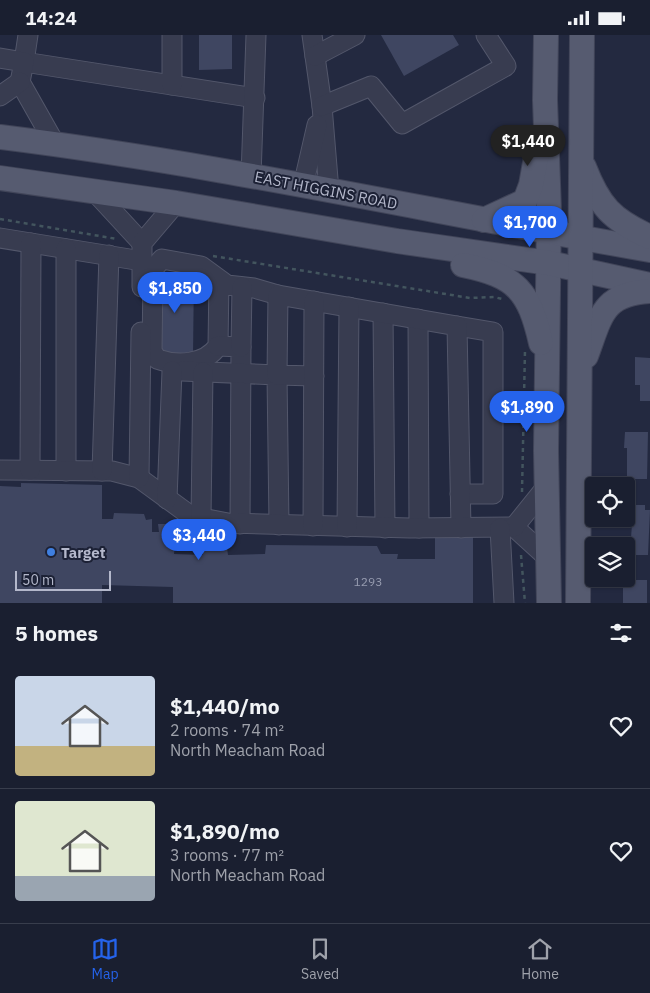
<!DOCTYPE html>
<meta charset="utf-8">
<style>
:root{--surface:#1a1f30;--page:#232738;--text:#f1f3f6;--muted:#9fa2ab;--line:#383d4c;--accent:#2563eb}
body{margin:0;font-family:"IBM Plex Sans",sans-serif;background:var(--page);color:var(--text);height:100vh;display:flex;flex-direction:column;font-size:19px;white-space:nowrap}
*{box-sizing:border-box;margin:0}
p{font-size:16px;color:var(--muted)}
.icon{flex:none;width:28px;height:28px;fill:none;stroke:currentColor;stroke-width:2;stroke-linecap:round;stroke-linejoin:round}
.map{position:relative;height:568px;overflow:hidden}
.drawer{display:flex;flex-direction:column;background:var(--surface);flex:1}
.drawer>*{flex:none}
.buttons{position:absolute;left:585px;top:442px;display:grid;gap:10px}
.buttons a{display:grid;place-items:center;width:50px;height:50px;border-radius:5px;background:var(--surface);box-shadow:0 1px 4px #0004,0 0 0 1px var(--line);font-size:25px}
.scale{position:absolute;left:15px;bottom:12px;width:96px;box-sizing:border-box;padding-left:5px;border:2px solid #b4b8cb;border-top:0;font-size:14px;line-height:18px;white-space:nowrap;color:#b4b8cb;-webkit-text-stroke:4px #1c2135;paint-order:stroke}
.price{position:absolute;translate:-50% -42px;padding:0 11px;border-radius:18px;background:var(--accent);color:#fff;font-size:16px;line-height:32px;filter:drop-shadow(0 1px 2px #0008)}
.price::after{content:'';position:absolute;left:50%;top:30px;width:15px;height:11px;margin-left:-8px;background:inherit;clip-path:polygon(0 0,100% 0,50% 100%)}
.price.selected{background:#222;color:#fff}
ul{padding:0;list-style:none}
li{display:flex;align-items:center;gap:15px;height:125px;padding:0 15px}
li+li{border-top:1px solid var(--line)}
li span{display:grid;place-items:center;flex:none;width:140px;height:100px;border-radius:5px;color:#555}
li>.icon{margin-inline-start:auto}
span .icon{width:60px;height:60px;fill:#fffc;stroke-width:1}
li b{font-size:21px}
h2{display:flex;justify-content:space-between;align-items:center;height:60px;padding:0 15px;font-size:21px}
.status{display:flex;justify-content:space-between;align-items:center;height:35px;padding:0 25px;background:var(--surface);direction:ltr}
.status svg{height:14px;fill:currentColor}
.dock{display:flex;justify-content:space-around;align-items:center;height:70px;border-top:1px solid var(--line);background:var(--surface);font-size:14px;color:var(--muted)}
.dock a{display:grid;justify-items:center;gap:2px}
.dock .selected{color:var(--accent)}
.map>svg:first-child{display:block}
.building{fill:#3f4661}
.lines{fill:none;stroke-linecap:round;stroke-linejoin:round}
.minor-casing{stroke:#53576b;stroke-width:21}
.major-casing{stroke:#414559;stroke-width:26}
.path{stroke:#43555e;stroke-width:2.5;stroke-dasharray:4 4;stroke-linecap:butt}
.minor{stroke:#383c50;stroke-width:19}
.major{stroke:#565b70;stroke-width:24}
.shop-dot{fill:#3f7fe0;stroke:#1c2135;stroke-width:2}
.labels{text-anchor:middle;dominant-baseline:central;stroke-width:4;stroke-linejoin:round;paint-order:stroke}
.number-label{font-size:12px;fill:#979cb0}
.street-label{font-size:15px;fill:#b4b8cb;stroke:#1c2135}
.poi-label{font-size:15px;font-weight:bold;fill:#b4b8cb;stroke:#1c2135;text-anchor:start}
</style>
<div class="status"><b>14:24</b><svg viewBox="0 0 49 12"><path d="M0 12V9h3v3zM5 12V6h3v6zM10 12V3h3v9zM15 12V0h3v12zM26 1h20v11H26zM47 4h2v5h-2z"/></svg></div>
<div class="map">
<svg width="650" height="568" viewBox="0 0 650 568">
<rect width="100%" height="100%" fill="#232940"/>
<g class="building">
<path d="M199,0H232V34L199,35Z"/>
<path d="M381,0H453L459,10L404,41Z"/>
<path d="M157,237L194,238L193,320H156Z"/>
<path d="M635,322L650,323V366H640V350H635Z"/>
<path d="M625,397H648L647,444H627V413H624Z"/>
<path d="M21,448L102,450V484H113L114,478L144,479L146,485L152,484V497H159L158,489H169L170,497L176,496L174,519L203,520V513H227L228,520L265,519L266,510L377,511L381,519H398L397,524H435V500L473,501V568H173V552L102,550V568H0V451L21,452Z"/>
<path d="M628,470H645V475H650L648,520H626L623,503H631L632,489H627Z"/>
<rect x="623" y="545" width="24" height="23"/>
</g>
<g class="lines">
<g class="minor-casing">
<g id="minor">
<path d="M28,0L24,27L255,63"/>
<path d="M312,0L322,71L329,156"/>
<path d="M315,21L355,0"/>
<path d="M0,23L24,27L20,47L55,109"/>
<path d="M172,50V0"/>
<path d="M0,61L20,47"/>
<path d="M322,71L371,51L402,89L506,31L486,0"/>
<path d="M251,141L256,0"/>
<path d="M303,151L317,90"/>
<path d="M94,156L142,208"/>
<path d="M0,203L142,226"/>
<path d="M66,214V436"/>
<path d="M219,245L218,311C205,330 177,331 157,324L152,316L153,240L154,233L162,224L201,231L227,250L254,253L278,260"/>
<path d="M142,252V208L176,168"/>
<path d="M383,278L385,493"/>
<path d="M418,284L419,493"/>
<path d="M457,291L493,297V459H460"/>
<path d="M218,311L241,312L240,489"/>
<path d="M241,312L242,252"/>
<path d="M182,336L277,340L279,490"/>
<path d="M314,341L277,340L278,260L457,291L461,493"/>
<path d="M0,435L112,436L139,443L191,481L228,488L410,493L514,492L548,523"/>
<path d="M30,435L31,208"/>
<path d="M102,436L109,220"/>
<path d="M139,443L141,297"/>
<path d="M167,464L172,336"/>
<path d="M201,483L203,337"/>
<path d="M313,491L314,266"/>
<path d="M347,492L349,272"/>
<path d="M514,492L547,451"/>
<path d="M500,493L504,568"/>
</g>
</g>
<g class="major-casing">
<g id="major">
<path d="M546,0L545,65L549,176L546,416L549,568"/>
<path d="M0,102C218,129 433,177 650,215"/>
<path d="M584,132C599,171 612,185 650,202"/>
<path d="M0,143L176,168L397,206L549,228L650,250"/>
<path d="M484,185L525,166L531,150L537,117"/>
<path d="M463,230C517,241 529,256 541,308"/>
<path d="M586,321C601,281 602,259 650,256"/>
<path d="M578,568L582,0"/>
</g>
</g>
<g class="path">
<path d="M0,184L117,204"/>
<path d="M213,221L470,263L494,262L502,264"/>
<path d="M522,457L525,315"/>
<path d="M521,520L525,568"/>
</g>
<use href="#minor" class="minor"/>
<use href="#major" class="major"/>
</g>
<circle class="shop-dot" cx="51" cy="517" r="5"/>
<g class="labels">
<g class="number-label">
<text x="368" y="546">1293</text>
</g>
<g class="street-label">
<text transform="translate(326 155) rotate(11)">EAST HIGGINS ROAD</text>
</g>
<g class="poi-label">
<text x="61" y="517">Target</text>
</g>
</g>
</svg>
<div class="buttons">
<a><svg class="icon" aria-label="locate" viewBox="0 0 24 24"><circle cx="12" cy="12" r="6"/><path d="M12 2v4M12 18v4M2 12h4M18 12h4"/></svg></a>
<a><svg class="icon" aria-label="layers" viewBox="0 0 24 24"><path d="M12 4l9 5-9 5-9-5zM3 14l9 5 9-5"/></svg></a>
</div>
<div class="scale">50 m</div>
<b class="price selected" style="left:528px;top:132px">$1,440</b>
<b class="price" style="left:530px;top:213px">$1,700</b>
<b class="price" style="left:175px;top:279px">$1,850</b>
<b class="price" style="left:527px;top:398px">$1,890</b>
<b class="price" style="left:199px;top:526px">$3,440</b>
</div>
<section class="drawer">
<h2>5 homes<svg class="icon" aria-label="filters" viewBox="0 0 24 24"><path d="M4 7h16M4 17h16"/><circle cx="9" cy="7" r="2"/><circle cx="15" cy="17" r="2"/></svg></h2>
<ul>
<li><span style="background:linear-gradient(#c9d6e8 70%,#c2b280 0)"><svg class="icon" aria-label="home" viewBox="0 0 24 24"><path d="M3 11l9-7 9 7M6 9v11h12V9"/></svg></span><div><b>$1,440/mo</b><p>2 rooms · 74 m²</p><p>North Meacham Road</p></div><svg class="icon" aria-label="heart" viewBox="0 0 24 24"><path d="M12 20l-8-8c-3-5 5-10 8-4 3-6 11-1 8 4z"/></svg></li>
<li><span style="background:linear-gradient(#dfe7d0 75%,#9aa5b1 0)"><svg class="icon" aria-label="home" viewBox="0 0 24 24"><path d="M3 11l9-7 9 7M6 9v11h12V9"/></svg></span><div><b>$1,890/mo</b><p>3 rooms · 77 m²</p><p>North Meacham Road</p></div><svg class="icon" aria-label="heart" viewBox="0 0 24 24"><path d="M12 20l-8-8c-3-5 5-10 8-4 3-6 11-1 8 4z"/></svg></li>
</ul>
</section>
<nav class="dock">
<a class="selected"><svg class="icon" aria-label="map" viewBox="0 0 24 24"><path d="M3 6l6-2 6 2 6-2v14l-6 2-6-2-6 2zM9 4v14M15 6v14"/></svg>Map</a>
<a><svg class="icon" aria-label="saved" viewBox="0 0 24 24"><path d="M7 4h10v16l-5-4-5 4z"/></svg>Saved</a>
<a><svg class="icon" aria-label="home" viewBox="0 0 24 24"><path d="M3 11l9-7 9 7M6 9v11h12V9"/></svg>Home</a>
</nav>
